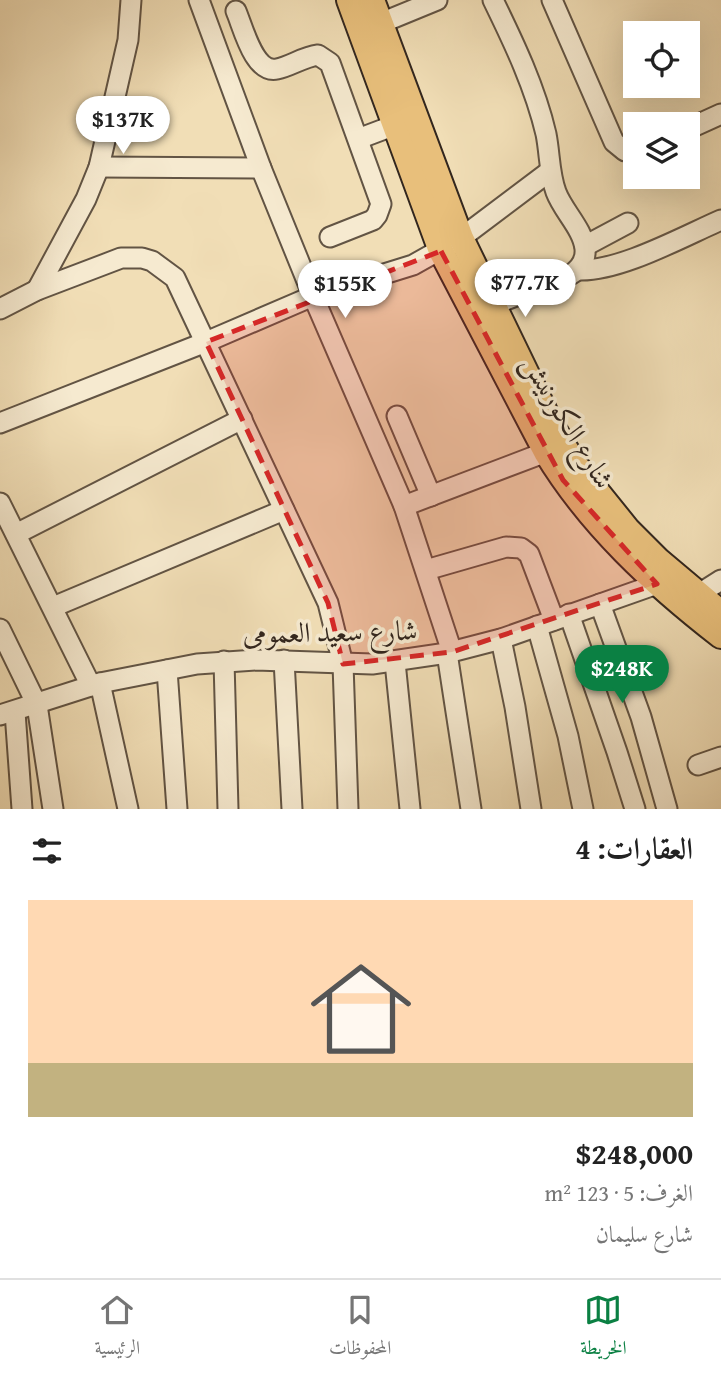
<!DOCTYPE html>
<html lang="ar">
<meta charset="utf-8">
<style>
:root{--surface:#fff;--page:#f6f6f6;--text:#222;--muted:#767676;--line:#e0e0e0;--accent:#0b8043}
body{margin:0;font-family:"Gentium Book Plus",Amiri,serif;background:var(--page);color:var(--text);direction:rtl;height:100vh;display:flex;flex-direction:column;font-size:26px;white-space:nowrap}
*{box-sizing:border-box;margin:0}
p{font-size:23px;color:var(--muted)}
.icon{flex:none;width:38px;height:38px;fill:none;stroke:currentColor;stroke-width:2;stroke-linecap:round;stroke-linejoin:round}
.map{position:relative;height:809px;overflow:hidden;direction:ltr}
.details{display:flex;flex-direction:column;background:var(--surface);flex:1}
.details>*{flex:none}
.controls{position:absolute;left:623px;top:21px;display:grid;gap:14px}
.controls a{display:grid;place-items:center;width:77px;height:77px;border-radius:0px;background:var(--surface);box-shadow:0 7px 28px #0002;font-size:35px}
.price{position:absolute;translate:-50% -60px;padding:0 16px;border-radius:24px;background:#fff;color:#222;font-size:23px;line-height:46px;filter:drop-shadow(0 2px 4px #0008)}
.price::after{content:'';position:absolute;left:50%;top:42px;width:21px;height:16px;margin-left:-10px;background:inherit;clip-path:polygon(0 0,100% 0,50% 100%)}
.price.current{background:var(--accent);color:#fff}
ul{padding:0;list-style:none}
li{display:grid;align-content:center;gap:14px;height:371px;padding:0 28px}
li+li{border-top:2px solid var(--line)}
li span{display:grid;place-items:center;height:217px;border-radius:0px;color:#555}
li>.icon{margin-inline-start:auto}
span .icon{width:126px;height:126px;fill:#fffc;stroke-width:1}
li b{font-size:30px}
h2{display:flex;justify-content:space-between;align-items:center;height:84px;padding:0 28px;font-size:30px}
.tab-bar{display:flex;justify-content:space-around;align-items:center;height:98px;border-top:2px solid var(--line);background:var(--surface);font-size:19px;color:var(--muted)}
.tab-bar a{display:grid;justify-items:center;gap:4px}
.tab-bar .current{color:var(--accent)}
.map>svg:first-child{display:block}
.lines{fill:none;stroke-linecap:round;stroke-linejoin:round}
.minor-casing{stroke:#625444;stroke-width:23}
.major-casing{stroke:#32261e;stroke-width:28}
.minor{stroke:#f6ead0;stroke-width:19}
.major{stroke:#e8bf7b;stroke-width:24}
.marked{fill:#d62828;fill-opacity:0.2;stroke:#d62828;stroke-width:5;stroke-dasharray:14 9;stroke-linejoin:round}
.labels{text-anchor:middle;dominant-baseline:central;stroke-width:7;stroke-linejoin:round;paint-order:stroke}
.street-label{font-size:28px;fill:#32261e;stroke:#f6ead0}
</style>
<div class="map">
<svg width="721" height="809" viewBox="0 0 721 809">
<rect width="100%" height="100%" fill="#f1deb6"/>
<filter id="stains"><feTurbulence type="fractalNoise" baseFrequency=".00286" numOctaves="4"/><feColorMatrix values="0 0 0 0 .2 0 0 0 0 .09 0 0 0 0 .02 0 0 0 .5 -.17"/></filter>
<radialGradient id="worn" r=".72"><stop offset=".6" stop-color="#630" stop-opacity="0"/><stop offset="1" stop-color="#630" stop-opacity=".3"/></radialGradient>
<g class="lines">
<g class="minor-casing">
<g id="minor">
<path d="M199,0L261,168L313,296L404,506L452,652"/>
<path d="M552,0L614,142L625,151H635"/>
<path d="M236,11C243,27 254,74 277,69C291,66 303,57 318,55L330,63L381,204L377,215L373,220L330,237"/>
<path d="M381,23L437,0"/>
<path d="M688,129L721,114"/>
<path d="M358,139L395,125"/>
<path d="M99,167L261,168"/>
<path d="M585,246L628,223"/>
<path d="M578,270C619,272 682,237 721,220"/>
<path d="M37,290L86,199L99,167L128,40L131,0"/>
<path d="M0,309L37,290L121,258H142L152,261L175,278L328,603L343,664L348,809"/>
<path d="M480,310L570,275C580,269 586,261 585,249C583,229 563,211 556,192C549,173 550,154 546,134C535,87 514,43 493,0"/>
<path d="M397,416L431,496"/>
<path d="M0,423L206,342L313,296L413,265L461,238L550,171"/>
<path d="M0,503L91,686"/>
<path d="M404,506L546,452"/>
<path d="M16,534L242,419"/>
<path d="M426,570L506,547L521,548L529,554L554,620"/>
<path d="M699,594L721,580"/>
<path d="M600,604L641,717L667,809"/>
<path d="M53,607L284,510"/>
<path d="M569,614L617,752L635,809"/>
<path d="M537,626L568,736L583,809"/>
<path d="M0,629L37,705L53,809"/>
<path d="M501,639L515,707L531,809"/>
<path d="M447,653L471,809"/>
<path d="M284,660L292,809"/>
<path d="M224,661L228,809"/>
<path d="M395,662L410,809"/>
<path d="M167,670L177,809"/>
<path d="M100,683L128,809"/>
<path d="M15,712L22,809"/>
<path d="M0,715L100,683L197,664L256,660L372,664L447,653L501,639L657,584"/>
<path d="M698,765L721,757"/>
</g>
</g>
<g class="major-casing">
<g id="major">
<path d="M349,0L441,251L546,452C590,525 654,584 721,636"/>
<path d="M372,0L461,238L552,426L574,463L628,530L658,560L721,613"/>
</g>
</g>
<use href="#minor" class="minor"/>
<use href="#major" class="major"/>
</g>
<path class="marked" d="M441,251L563,480L657,584L452,652L343,664L328,603L206,342Z"/>
<g class="labels">
<g class="street-label">
<text transform="translate(569 421) rotate(59)">شارع الكورنيش</text>
<text transform="translate(330 631) rotate(-1)">شارع سعيد العمومى</text>
</g>
</g>
<rect width="100%" height="100%" filter="url(#stains)"/>
<rect width="100%" height="100%" fill="url(#worn)"/>
</svg>
<div class="controls">
<a><svg class="icon" aria-label="locate" viewBox="0 0 24 24"><circle cx="12" cy="12" r="6"/><path d="M12 2v4M12 18v4M2 12h4M18 12h4"/></svg></a>
<a><svg class="icon" aria-label="layers" viewBox="0 0 24 24"><path d="M12 4l9 5-9 5-9-5zM3 14l9 5 9-5"/></svg></a>
</div>
<b class="price" style="left:123px;top:156px">$137K</b>
<b class="price" style="left:525px;top:319px">$77.7K</b>
<b class="price" style="left:345px;top:320px">$155K</b>
<b class="price current" style="left:622px;top:705px">$248K</b>
</div>
<section class="details">
<h2>العقارات: 4<svg class="icon" aria-label="filters" viewBox="0 0 24 24"><path d="M4 7h16M4 17h16"/><circle cx="9" cy="7" r="2"/><circle cx="15" cy="17" r="2"/></svg></h2>
<ul>
<li><span style="background:linear-gradient(#ffd9b3 75%,#c2b280 0)"><svg class="icon" aria-label="home" viewBox="0 0 24 24"><path d="M3 11l9-7 9 7M6 9v11h12V9"/></svg></span><div><b>$248,000</b><p>الغرف: 5 · 123 m²</p><p>شارع سليمان</p></div></li>
</ul>
</section>
<nav class="tab-bar">
<a class="current"><svg class="icon" aria-label="map" viewBox="0 0 24 24"><path d="M3 6l6-2 6 2 6-2v14l-6 2-6-2-6 2zM9 4v14M15 6v14"/></svg>الخريطة</a>
<a><svg class="icon" aria-label="saved" viewBox="0 0 24 24"><path d="M7 4h10v16l-5-4-5 4z"/></svg>المحفوظات</a>
<a><svg class="icon" aria-label="home" viewBox="0 0 24 24"><path d="M3 11l9-7 9 7M6 9v11h12V9"/></svg>الرئيسية</a>
</nav>
